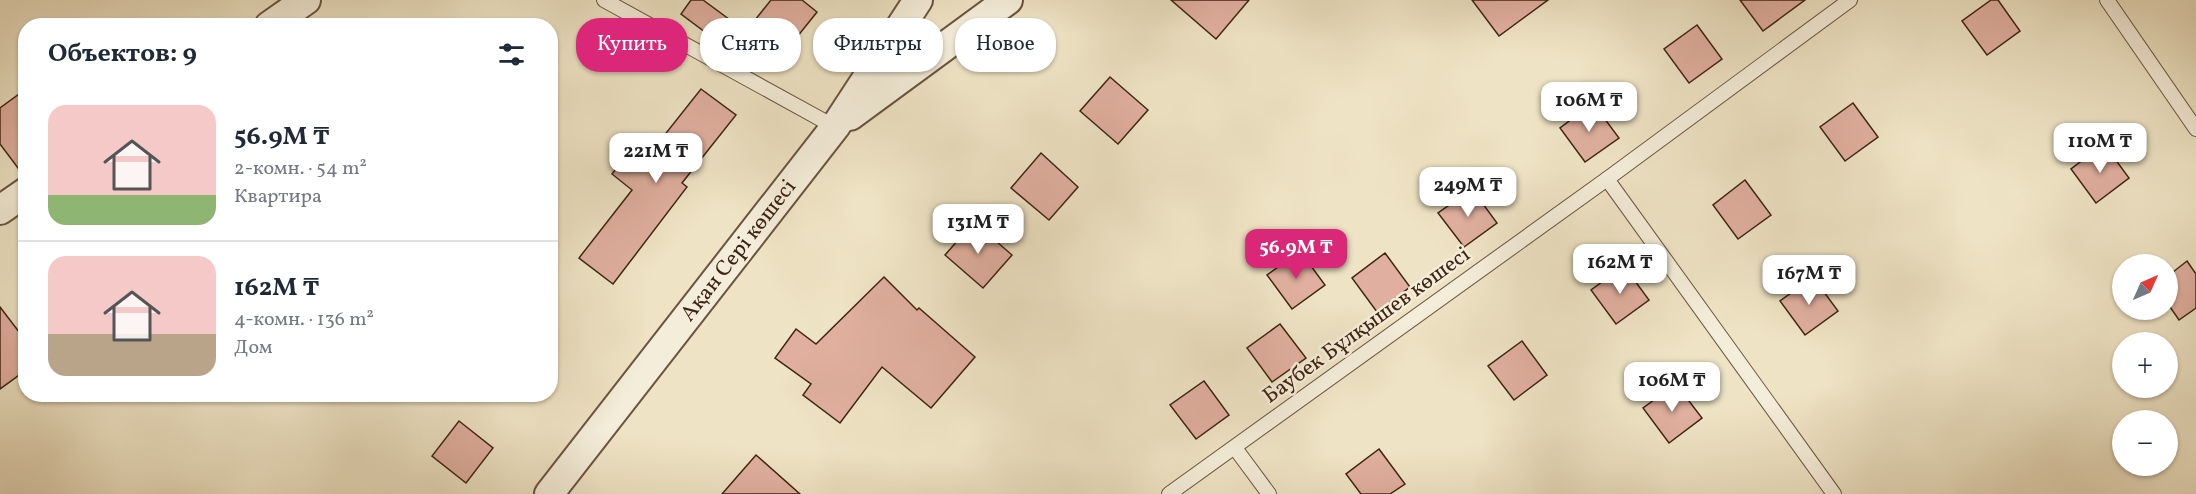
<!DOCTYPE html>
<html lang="ru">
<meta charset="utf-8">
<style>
:root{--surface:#fff;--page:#f2f2f3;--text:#1f2937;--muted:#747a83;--line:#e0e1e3;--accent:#db2777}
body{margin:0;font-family:Vollkorn,serif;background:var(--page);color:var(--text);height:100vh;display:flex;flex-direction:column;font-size:22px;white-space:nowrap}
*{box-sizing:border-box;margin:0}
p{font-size:20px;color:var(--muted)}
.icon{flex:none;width:33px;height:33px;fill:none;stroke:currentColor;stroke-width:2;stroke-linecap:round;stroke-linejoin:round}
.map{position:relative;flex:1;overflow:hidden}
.panel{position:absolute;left:18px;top:18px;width:540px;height:384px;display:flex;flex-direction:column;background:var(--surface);border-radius:24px;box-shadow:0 2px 4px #0004}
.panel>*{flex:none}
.banner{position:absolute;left:576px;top:18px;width:570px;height:54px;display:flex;gap:12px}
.needle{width:39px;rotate:45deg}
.buttons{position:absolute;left:2112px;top:254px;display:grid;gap:12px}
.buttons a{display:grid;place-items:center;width:66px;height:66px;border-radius:50%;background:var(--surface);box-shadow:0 2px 4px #0004;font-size:30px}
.price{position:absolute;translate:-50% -51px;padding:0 14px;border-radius:12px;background:#fff;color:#222;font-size:20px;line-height:39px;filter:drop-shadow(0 2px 3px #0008)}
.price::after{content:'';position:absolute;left:50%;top:36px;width:18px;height:14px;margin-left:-9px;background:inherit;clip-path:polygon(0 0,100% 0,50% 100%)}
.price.active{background:var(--accent);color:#fff}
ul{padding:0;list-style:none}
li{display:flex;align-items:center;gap:18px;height:150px;padding:0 30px}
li+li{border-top:2px solid var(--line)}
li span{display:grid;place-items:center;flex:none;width:168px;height:120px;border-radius:18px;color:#555}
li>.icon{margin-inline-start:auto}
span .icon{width:72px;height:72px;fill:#fffc;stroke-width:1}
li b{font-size:26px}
h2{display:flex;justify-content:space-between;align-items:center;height:72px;padding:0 30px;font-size:26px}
.chip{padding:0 21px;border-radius:24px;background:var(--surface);box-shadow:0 2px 4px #0004;font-size:21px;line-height:54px}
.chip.active{background:var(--accent);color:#fff}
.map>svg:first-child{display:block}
.building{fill:#e0af9f;stroke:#3d2513;stroke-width:1.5}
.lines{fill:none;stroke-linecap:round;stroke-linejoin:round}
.lane-casing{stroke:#69543f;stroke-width:16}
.street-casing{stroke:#69543f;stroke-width:32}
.lane{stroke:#f4edd9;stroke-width:14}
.street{stroke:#f4edd9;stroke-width:28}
.labels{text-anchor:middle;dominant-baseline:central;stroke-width:5;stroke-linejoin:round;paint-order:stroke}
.street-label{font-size:22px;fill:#3d2513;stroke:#f4edd9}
</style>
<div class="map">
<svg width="2196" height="494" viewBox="0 0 2196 494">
<rect width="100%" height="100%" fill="#eee3c4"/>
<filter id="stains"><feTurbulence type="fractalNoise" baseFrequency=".00333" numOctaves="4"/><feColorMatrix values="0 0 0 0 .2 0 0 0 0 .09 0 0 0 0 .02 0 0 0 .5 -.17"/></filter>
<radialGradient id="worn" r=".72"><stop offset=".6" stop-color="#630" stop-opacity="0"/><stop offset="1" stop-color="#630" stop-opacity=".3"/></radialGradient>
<g class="building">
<path d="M691,0H703L764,45L749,65L681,14Z"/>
<path d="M771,0H802L817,12L789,47L755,20Z"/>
<path d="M1171,0H1249L1216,39Z"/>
<path d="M1472,0H1548L1499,36Z"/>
<path d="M1740,0H1805L1763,31Z"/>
<path d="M1991,0H1998L2020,31L1987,55L1962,21Z"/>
<path d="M1697,25L1722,59L1689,83L1664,49Z"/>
<path d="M1110,77L1148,110L1118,144L1080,111Z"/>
<path d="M26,89V176H24L0,144V108Z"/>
<path d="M701,89L736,115L682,183L687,187L613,284L579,258L632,190L612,174L634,146L648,156Z"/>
<path d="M1593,103L1619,138L1585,162L1560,128Z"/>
<path d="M1853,103L1878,137L1845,161L1820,127Z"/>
<path d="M2104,144L2129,178L2096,203L2071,169Z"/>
<path d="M1041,153L1078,187L1049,220L1011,188Z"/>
<path d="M1745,180L1771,215L1738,239L1713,205Z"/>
<path d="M1472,189L1497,223L1464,247L1438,213Z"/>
<path d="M974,222L1012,255L983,288L945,255Z"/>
<path d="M1300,251L1325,285L1292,309L1267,275Z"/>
<path d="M1385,253L1410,287L1377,312L1352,278Z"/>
<path d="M2187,261L2196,274V308L2179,320L2168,304V276Z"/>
<path d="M1624,266L1649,300L1616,324L1591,290Z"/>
<path d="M884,277L917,310L919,308L975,357L931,408L882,367L840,423L803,395L811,384L775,358L796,329L816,344Z"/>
<path d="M1813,277L1838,311L1805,335L1780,301Z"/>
<path d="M0,307L26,341V370L0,389Z"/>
<path d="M1280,324L1306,358L1272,382L1247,348Z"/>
<path d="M1522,341L1547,375L1514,400L1488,366Z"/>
<path d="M1204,381L1229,415L1196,439L1170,405Z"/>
<path d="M1676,384L1702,418L1669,443L1643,408Z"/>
<path d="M459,421L493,448L466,483L432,456Z"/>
<path d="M1379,449L1405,484L1390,494H1361L1346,474Z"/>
<path d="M756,455L800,494H722Z"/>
</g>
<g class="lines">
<g class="lane-casing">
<g id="lane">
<path d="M604,0L835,127"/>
<path d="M2107,0L2196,129"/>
<path d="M1607,179L1834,494"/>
<path d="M1235,448L1269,494"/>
<path d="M1169,494L1607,179L1850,0"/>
</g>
</g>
<g class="street-casing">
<g id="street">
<path d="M269,26L306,0"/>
<path d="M850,116L1008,0"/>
<path d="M0,210L26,192"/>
<path d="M549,494L835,127L918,0"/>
</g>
</g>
<use href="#lane" class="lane"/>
<use href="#street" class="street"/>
</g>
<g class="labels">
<g class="street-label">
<text transform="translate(739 251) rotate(-52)">Ақан Сері көшесі</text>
<text transform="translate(1367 326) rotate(-36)">Баубек Бұлқышев көшесі</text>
</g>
</g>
<rect width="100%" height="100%" filter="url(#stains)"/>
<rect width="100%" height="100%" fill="url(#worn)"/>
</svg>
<div class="buttons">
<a><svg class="needle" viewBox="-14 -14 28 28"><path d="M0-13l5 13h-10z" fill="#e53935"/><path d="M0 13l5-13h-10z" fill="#747a83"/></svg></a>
<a>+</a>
<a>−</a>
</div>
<b class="price" style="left:1589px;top:133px">106M ₸</b>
<b class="price" style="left:2100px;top:174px">110M ₸</b>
<b class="price" style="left:656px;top:184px">221M ₸</b>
<b class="price" style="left:1468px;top:218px">249M ₸</b>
<b class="price" style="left:978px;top:255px">131M ₸</b>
<b class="price active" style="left:1296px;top:280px">56.9M ₸</b>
<b class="price" style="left:1620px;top:295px">162M ₸</b>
<b class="price" style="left:1809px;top:306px">167M ₸</b>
<b class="price" style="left:1672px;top:413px">106M ₸</b>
<div class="banner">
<a class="chip active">Купить</a>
<a class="chip">Снять</a>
<a class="chip">Фильтры</a>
<a class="chip">Новое</a>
</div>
<section class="panel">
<h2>Объектов: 9<svg class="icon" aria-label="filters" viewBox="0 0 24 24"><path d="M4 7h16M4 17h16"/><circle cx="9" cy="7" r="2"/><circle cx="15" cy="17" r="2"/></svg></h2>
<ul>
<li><span style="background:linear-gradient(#f6c9c9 75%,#8fb573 0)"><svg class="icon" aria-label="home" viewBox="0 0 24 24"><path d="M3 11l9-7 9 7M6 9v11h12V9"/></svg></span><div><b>56.9M ₸</b><p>2-комн. · 54 m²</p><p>Квартира</p></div></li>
<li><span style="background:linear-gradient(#f6c9c9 65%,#b9a48a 0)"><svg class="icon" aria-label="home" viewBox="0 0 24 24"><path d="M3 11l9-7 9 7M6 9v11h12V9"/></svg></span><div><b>162M ₸</b><p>4-комн. · 136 m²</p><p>Дом</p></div></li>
</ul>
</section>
</div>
